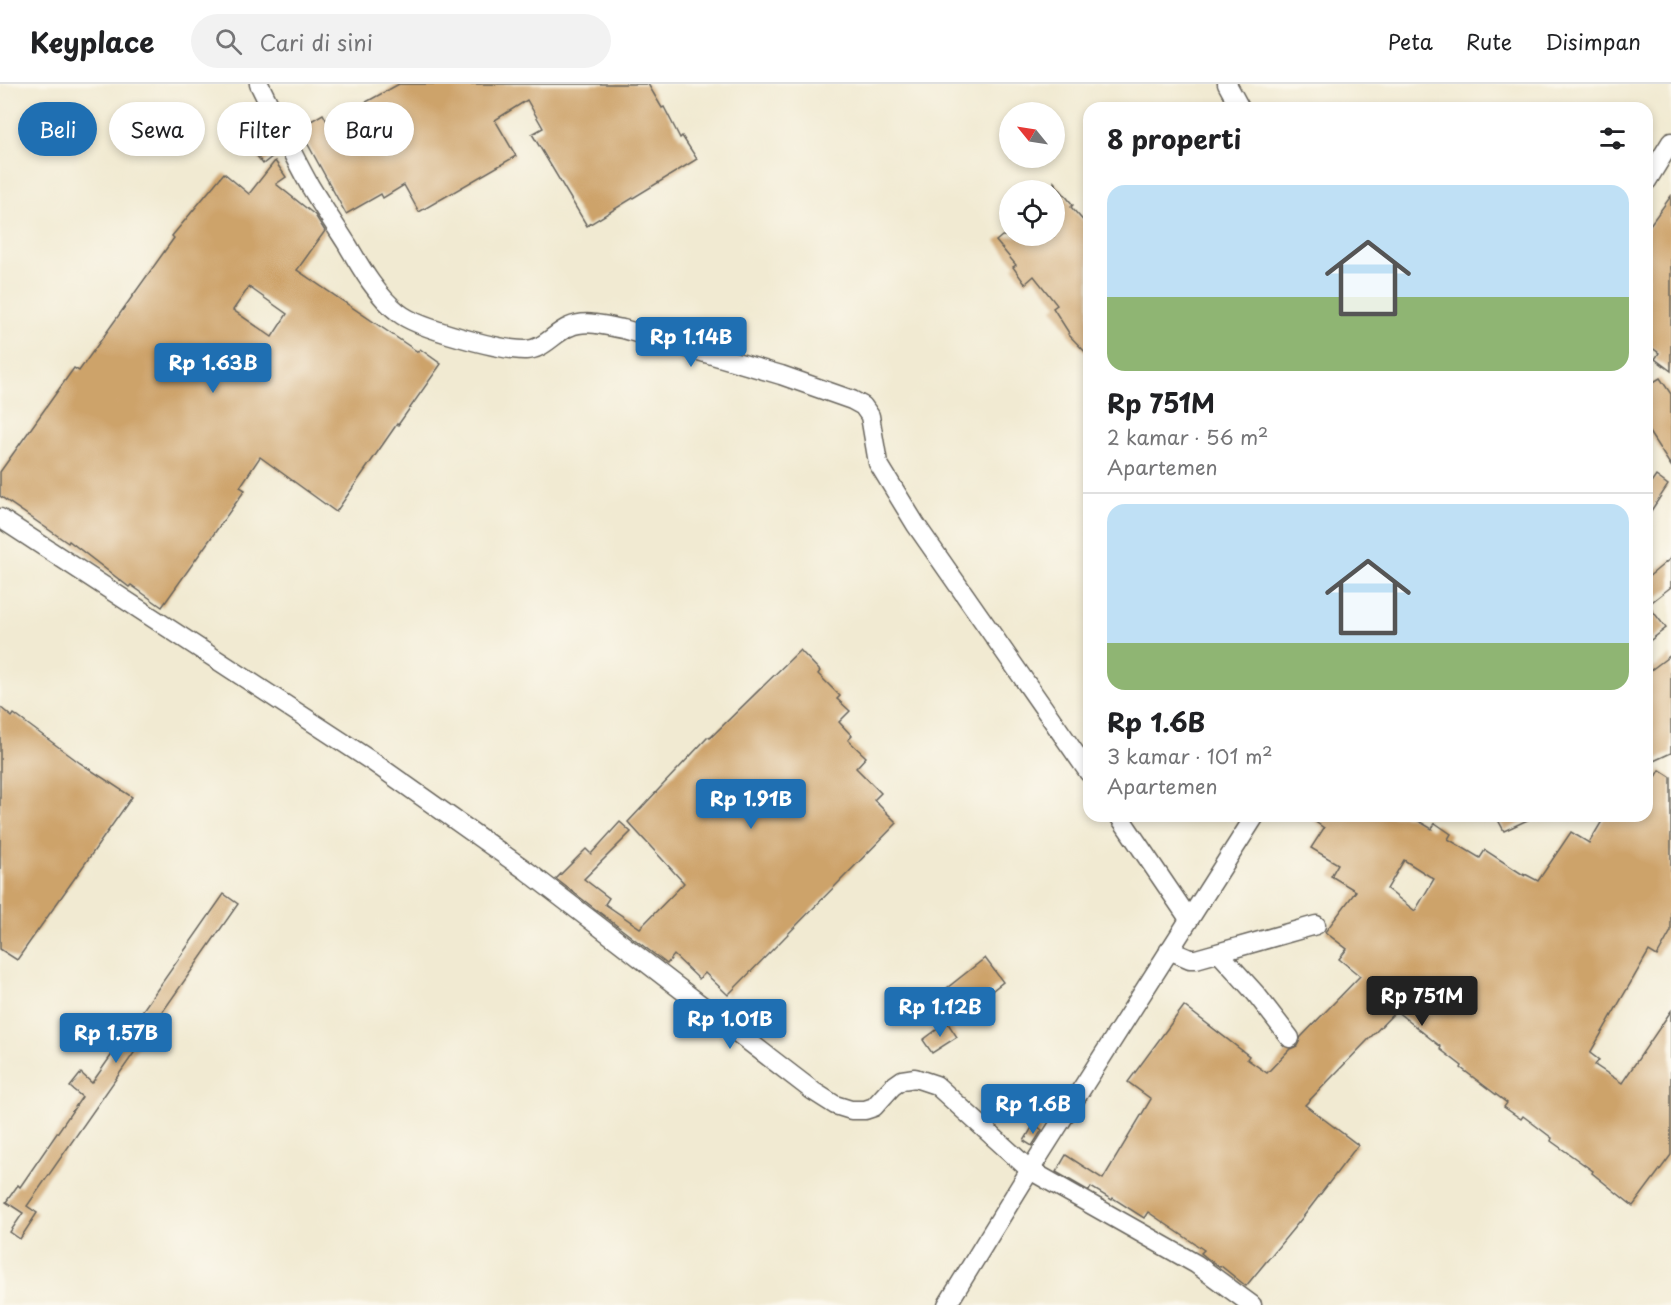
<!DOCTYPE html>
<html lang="id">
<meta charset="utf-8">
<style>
:root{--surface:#fff;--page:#f2f2f2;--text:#202124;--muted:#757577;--line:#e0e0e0;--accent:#1f6fb2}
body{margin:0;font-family:"Playpen Sans",sans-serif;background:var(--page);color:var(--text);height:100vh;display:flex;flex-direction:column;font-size:22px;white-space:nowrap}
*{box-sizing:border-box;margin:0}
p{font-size:20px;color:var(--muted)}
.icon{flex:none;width:33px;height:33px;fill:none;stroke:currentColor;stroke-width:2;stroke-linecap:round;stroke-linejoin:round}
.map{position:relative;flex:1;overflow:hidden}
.sheet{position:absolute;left:1083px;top:18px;width:570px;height:720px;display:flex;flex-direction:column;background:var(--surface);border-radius:18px;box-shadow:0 3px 9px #0003}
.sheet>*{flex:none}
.guide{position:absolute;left:18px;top:18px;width:570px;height:54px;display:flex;gap:12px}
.needle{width:39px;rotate:300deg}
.fabs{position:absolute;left:999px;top:18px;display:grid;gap:12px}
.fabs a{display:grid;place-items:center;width:66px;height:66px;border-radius:50%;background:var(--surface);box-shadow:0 3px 9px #0003;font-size:30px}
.price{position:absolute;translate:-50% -51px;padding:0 14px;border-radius:6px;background:var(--accent);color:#fff;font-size:20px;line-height:39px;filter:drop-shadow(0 2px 3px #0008)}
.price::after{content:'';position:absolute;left:50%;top:36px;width:18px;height:14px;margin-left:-9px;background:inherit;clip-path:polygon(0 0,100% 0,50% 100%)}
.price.on{background:#222;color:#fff}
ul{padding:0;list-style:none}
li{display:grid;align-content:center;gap:12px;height:318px;padding:0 24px}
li+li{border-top:2px solid var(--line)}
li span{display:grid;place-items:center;height:186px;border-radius:18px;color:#555}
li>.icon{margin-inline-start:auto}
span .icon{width:108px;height:108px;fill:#fffc;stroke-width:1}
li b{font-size:26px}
h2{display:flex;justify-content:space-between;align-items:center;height:72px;padding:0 24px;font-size:26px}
.chip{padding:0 21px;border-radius:27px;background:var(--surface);box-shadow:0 3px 9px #0003;font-size:21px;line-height:54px}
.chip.on{background:var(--accent);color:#fff}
header{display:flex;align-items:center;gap:36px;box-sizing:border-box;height:84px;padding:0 30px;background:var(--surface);border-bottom:2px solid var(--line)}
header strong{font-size:28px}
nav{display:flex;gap:33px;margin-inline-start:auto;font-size:21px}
.search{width:420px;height:54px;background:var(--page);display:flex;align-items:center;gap:15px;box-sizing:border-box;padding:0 21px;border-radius:33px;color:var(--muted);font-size:22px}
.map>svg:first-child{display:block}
.building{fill:#cda36a;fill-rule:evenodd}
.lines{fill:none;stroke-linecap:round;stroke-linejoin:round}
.minor-casing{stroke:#67645c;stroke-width:21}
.minor{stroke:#fff;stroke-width:18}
</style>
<header>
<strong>Keyplace</strong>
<div class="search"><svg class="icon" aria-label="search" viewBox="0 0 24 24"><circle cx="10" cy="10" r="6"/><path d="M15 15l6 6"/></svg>Cari di sini</div>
<nav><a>Peta</a><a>Rute</a><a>Disimpan</a></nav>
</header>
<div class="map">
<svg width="1671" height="1221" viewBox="0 0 1671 1221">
<rect width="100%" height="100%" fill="#fbf7ec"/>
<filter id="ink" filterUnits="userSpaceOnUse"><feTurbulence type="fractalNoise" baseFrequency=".0167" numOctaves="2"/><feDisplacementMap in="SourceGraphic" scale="12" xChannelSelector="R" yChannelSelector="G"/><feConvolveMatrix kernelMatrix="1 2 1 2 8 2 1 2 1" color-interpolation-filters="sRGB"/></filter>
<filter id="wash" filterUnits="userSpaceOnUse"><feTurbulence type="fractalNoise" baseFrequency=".008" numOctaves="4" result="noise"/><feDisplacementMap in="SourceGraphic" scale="24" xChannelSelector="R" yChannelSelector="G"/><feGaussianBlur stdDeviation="1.35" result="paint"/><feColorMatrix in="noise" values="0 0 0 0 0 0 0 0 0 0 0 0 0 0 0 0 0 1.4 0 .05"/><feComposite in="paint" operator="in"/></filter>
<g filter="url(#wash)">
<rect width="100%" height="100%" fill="#f1ead2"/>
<g id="blocks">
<g class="building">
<path d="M399,0H648L662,24L664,23L680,54L682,52L697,75L587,142L532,50L543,44L527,16L495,36L516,72L419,128L404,101L383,114L381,110L346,130L299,44L323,30L328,39Z"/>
<path d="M255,37L278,68L263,80L239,49Z"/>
<path d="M275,77L286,93L276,100L315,131L325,147L297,186L418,268L420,265L441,280L398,341L397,340L336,428L260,373L240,403L245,406L162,523L131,501L129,503L69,457L68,459L0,412V388L74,284L79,287L174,154L172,152L224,89L249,110ZM249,203L287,230L272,253L233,226Z"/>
<path d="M1054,98L1073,121L1071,123L1089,143V272L1068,250L1069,249L1053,224L1057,221L1034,192L1025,200L1013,183L1016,181L996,157L1002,152H1054Z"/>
<path d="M1671,112V287L1655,275L1659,269L1647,260V145Z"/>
<path d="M1660,294L1671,310V382L1647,345V302Z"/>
<path d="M1656,392L1668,401L1647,433V405Z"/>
<path d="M1671,474V503L1648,521L1666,544L1647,559V494Z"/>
<path d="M800,566L820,587L818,590L840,612L837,615L850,627L839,638L852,652L848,656L866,673L856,684L881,709L874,716L897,739L728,911L705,889L699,895L674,871L667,880L556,795L586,765L591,770L620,738L631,748L584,795L609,814L605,820L640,844L684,799L628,738L708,653L710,654Z"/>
<path d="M1671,571V669L1647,680V589Z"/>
<path d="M0,623L12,633L14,630L80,679L132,713L17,876L0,865Z"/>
<path d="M1660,686L1671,693V847L1657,872L1649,867L1590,969L1599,976L1595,981L1622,999L1671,927V1071L1633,1122L1592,1089L1593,1087L1551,1057L1552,1054L1523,1032L1521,1035L1504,1023L1507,1019L1461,984L1462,982L1440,965L1441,963L1396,927L1305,1021L1358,1061L1303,1133L1246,1202L1221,1182L1220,1183L1207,1174L1201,1169L1204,1166L1148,1128L1144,1134L1113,1114L1112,1116L1091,1103L1089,1107L1056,1088L1066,1071L1103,1095L1151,1015L1128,998L1184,922L1249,972L1247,975L1267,989L1290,965L1297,962L1301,953L1360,892L1339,875L1347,865L1325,848L1356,807L1331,792L1338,780L1311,764L1324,744L1307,732H1410L1432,745L1435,739L1451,750L1448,755L1480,774L1485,766L1525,792L1523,789L1538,797L1571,748L1589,759L1605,732H1647V709ZM1404,776L1434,795L1415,827L1387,805Z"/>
<path d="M1496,732H1536L1504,747Z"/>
<path d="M224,810L238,820L27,1122L37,1129L20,1155L10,1148L23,1129L6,1118L18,1101L20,1103L82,1013L70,1003L81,989L92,999Z"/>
<path d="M985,874L1003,898L960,932L942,908Z"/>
<path d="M947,938L957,953L932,969L923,956Z"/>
<path d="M1034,1040L1042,1046L1032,1062L1024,1057Z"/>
</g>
</g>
</g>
<g filter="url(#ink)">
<use href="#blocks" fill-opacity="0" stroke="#67645c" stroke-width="1.5"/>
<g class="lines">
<g class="minor-casing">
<g id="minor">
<path d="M259,0C276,34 291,69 310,102C322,122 335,141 347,160C361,184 377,212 399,229C417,244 502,267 526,266C543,266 554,249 569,243C586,235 606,242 623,245L781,291L852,316L863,322L870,332L878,379L916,441L1089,689"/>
<path d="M1227,0L1240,24"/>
<path d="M1647,97L1671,58"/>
<path d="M0,434L373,678L527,787L813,1007L835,1021L851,1026H865L874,1023L892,1003L902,996L915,994L936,1001L1030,1086L1196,1180L1252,1221"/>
<path d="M1119,732L1189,835"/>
<path d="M1169,866L1190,875H1196L1316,841"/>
<path d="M1219,869L1256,910L1290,954"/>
<path d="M947,1221L1030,1086L1255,732"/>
</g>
</g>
<use href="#minor" class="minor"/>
</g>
</g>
</svg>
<div class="fabs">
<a><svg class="needle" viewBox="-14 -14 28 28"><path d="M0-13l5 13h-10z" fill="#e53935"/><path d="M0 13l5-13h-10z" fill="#757577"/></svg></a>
<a><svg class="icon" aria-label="locate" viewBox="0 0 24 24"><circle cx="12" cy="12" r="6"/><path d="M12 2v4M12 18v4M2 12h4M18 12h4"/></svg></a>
</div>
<b class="price" style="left:691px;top:284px">Rp 1.14B</b>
<b class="price" style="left:213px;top:310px">Rp 1.63B</b>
<b class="price" style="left:751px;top:746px">Rp 1.91B</b>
<b class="price on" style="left:1422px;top:943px">Rp 751M</b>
<b class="price" style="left:940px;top:954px">Rp 1.12B</b>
<b class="price" style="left:730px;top:966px">Rp 1.01B</b>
<b class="price" style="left:116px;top:980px">Rp 1.57B</b>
<b class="price" style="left:1033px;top:1051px">Rp 1.6B</b>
<div class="guide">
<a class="chip on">Beli</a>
<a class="chip">Sewa</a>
<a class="chip">Filter</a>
<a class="chip">Baru</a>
</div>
<section class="sheet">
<h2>8 properti<svg class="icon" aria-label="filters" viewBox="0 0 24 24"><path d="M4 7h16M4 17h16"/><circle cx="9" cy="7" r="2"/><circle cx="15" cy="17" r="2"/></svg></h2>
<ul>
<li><span style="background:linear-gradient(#bfe0f5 60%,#8fb573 0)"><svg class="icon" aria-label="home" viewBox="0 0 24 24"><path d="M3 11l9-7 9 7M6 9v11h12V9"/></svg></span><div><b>Rp 751M</b><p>2 kamar · 56 m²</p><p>Apartemen</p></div></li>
<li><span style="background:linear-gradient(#bfe0f5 75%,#8fb573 0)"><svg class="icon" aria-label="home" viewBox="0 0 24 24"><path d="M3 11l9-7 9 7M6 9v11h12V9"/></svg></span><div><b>Rp 1.6B</b><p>3 kamar · 101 m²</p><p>Apartemen</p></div></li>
</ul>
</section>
</div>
